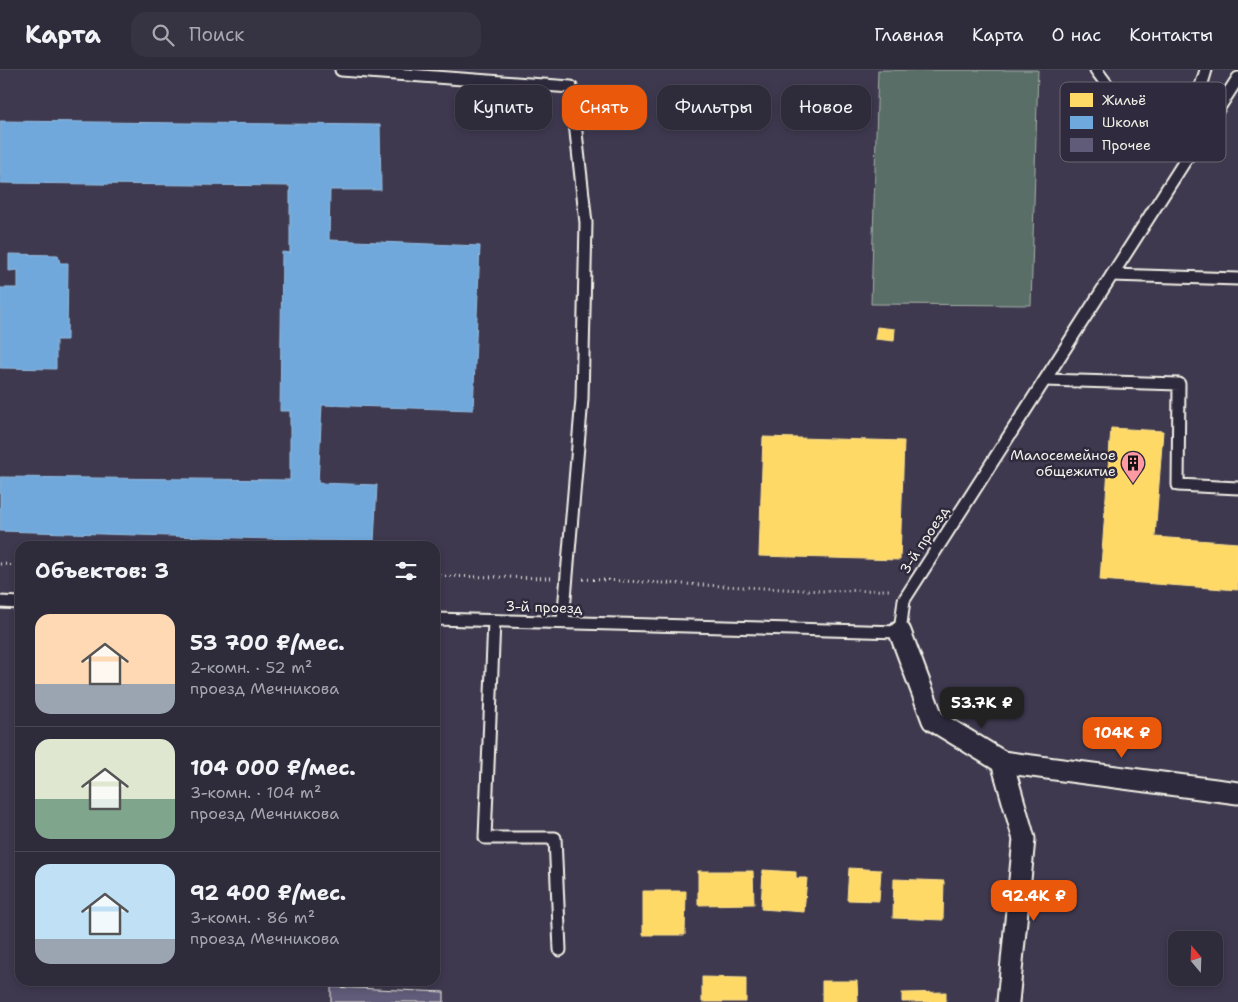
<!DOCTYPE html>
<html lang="ru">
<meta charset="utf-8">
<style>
:root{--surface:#2e2b3b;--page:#363342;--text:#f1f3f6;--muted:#a7a7af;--line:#494755;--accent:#ea580c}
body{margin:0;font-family:"Shantell Sans",sans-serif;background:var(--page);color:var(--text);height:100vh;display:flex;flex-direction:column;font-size:19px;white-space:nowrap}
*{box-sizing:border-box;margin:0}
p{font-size:16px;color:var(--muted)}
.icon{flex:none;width:28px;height:28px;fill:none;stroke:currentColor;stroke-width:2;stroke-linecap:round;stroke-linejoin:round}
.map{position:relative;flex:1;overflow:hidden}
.details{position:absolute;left:15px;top:471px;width:425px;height:445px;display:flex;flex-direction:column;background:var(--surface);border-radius:15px;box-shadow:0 2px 8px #0003,0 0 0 1px var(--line)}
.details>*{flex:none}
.top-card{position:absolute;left:455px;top:15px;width:475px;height:45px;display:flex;gap:10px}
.needle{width:32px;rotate:341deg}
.buttons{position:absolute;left:1168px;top:861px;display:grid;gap:10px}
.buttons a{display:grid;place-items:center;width:55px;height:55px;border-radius:10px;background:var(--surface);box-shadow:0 2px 8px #0003,0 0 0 1px var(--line);font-size:25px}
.price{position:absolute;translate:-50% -42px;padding:0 11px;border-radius:10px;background:var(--accent);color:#fff;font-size:16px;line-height:32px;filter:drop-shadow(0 1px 2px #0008)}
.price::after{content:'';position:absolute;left:50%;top:30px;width:15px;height:11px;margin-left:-8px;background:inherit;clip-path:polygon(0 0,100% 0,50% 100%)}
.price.selected{background:#222;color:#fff}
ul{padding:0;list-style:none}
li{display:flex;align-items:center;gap:15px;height:125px;padding:0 20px}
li+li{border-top:1px solid var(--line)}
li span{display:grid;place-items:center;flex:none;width:140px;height:100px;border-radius:15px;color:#555}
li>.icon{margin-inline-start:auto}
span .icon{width:60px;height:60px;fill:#fffc;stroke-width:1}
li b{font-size:21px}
h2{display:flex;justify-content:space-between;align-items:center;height:60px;padding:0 20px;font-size:21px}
.chip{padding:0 18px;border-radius:15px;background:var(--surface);box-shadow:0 2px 8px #0003,0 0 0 1px var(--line);font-size:18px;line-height:45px}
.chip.selected{background:var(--accent);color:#fff}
header{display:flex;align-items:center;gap:30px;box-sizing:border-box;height:70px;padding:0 25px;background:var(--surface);border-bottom:1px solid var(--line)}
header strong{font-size:24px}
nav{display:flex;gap:28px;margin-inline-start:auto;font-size:18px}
.search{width:350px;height:45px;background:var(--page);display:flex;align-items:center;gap:12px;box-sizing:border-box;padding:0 18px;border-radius:15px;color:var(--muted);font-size:19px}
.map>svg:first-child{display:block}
.green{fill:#5a6e67;stroke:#a7b0a8}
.homes{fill:#ffd966;stroke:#fce08d}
.schools{fill:#6fa8dc;stroke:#97bee0}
.building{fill:#605b79;stroke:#f4f1e8}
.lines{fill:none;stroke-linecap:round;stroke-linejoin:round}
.lane-casing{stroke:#f4f1e8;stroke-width:15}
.street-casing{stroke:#f4f1e8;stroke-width:25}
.path{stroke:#f4f1e8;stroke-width:3;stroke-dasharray:1 4;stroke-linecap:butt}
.lane{stroke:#2f2a3d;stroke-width:11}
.street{stroke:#2f2a3d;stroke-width:21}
.labels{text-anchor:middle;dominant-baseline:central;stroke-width:5;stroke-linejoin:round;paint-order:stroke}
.poi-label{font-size:14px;fill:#f4f1e8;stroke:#2f2a3d;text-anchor:end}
.street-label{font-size:14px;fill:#f4f1e8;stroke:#2f2a3d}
.key{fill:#2f2a3d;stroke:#6a6670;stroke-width:1}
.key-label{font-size:14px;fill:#f4f1e8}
</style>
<header>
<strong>Карта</strong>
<div class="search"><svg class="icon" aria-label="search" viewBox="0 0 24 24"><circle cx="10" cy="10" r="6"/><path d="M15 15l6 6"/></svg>Поиск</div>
<nav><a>Главная</a><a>Карта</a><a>О нас</a><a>Контакты</a></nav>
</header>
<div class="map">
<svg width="1238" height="932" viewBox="0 0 1238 932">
<rect width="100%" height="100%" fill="#3e394f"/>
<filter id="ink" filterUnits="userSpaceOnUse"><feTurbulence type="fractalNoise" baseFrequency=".02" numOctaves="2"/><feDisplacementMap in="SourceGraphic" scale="10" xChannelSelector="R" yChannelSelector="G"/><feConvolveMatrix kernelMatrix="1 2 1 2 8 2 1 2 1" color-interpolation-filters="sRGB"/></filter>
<g filter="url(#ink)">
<path class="green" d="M878,0H1038L1031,235L871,234Z"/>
<g class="homes">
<path d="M877,257L895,259L894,271L875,269Z"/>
<path d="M1111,358L1163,361L1155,467L1238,473V520L1100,510Z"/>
<path d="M763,367L904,371L900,490L759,486Z"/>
<path d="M849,798L881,800L879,831L847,830Z"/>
<path d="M763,800L796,802V808H807L804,842L761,839Z"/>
<path d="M698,801H753L754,834L698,835Z"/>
<path d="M894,809L944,811L943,850L893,848Z"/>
<path d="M643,821H686L685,865H643Z"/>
<path d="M702,907L746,908V932H702Z"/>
<path d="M822,911H857L858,932H822Z"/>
<path d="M946,922V932H902V923Z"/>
</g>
<g class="schools">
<path d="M0,51L380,55L381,120H330L329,170L480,176L473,340L322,335L318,413L377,415L374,472L0,461V407L290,410V341H280L282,182L290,183V116L0,113Z"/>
<path d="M9,184L58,185L60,193H68L67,270H56V299L0,298V218H18V200L9,201Z"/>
</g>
<path class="building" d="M331,917L444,922V932H331Z"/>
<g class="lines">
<g class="lane-casing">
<g id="lane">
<path d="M341,0L571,17L586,153L582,329L563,552"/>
<path d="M1096,0L1117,28C1140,30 1178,40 1197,22C1202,17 1204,6 1206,0"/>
<path d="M1112,205L1238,209"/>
<path d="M1045,310L1179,314L1178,415L1238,418"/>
<path d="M0,532L20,533"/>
<path d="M435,549L900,562L904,530L1238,8"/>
<path d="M494,551L485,768H555L560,880"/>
</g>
</g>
<g class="street-casing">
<g id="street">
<path d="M900,562L933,650L1002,692L1024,769L1008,932"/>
<path d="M1002,692L1238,723"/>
</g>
</g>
<g class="path">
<path d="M0,494L20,495"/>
<path d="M435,506L552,508"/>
<path d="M583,509L824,521L891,520"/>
</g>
<use href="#lane" class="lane"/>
<use href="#street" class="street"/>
</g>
</g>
<defs>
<g id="building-pin" transform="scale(1.25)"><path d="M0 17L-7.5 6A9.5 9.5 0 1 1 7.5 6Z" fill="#ff9aa2" stroke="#2f2a3d"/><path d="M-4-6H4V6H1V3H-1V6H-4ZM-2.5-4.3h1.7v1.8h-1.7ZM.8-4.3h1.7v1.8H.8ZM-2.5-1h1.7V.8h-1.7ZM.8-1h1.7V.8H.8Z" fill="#111"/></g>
</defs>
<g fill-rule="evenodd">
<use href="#building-pin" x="1133" y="393"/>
</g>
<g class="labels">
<g class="poi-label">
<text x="1116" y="385">Малосемейное<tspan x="1116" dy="16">общежитие</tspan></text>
</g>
<g class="street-label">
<text transform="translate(924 470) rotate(-57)">3-й проезд</text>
<text transform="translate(544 537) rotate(2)">3-й проезд</text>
</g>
</g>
<rect x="1060" y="12" width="166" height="80" rx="8" class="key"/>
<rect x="1070" y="23" width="23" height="14" fill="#ffd966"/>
<rect x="1070" y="46" width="23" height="13" fill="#6fa8dc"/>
<rect x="1070" y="68" width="23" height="14" fill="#605b79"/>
<g class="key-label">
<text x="1102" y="35">Жильё</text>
<text x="1102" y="57">Школы</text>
<text x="1102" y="80">Прочее</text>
</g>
</svg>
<div class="buttons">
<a><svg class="needle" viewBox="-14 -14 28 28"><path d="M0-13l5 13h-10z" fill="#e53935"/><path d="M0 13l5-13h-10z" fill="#a7a7af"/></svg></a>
</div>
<b class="price selected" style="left:982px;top:659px">53.7K ₽</b>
<b class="price" style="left:1122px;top:689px">104K ₽</b>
<b class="price" style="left:1034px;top:852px">92.4K ₽</b>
<div class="top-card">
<a class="chip">Купить</a>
<a class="chip selected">Снять</a>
<a class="chip">Фильтры</a>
<a class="chip">Новое</a>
</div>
<section class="details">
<h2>Объектов: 3<svg class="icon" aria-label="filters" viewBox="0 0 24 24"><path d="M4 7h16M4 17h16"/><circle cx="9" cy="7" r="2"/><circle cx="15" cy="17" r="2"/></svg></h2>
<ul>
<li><span style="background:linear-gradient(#ffd9b3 70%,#9aa5b1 0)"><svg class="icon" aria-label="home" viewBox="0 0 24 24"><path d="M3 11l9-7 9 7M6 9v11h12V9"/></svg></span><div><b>53 700 ₽/мес.</b><p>2-комн. · 52 m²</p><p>проезд Мечникова</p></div></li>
<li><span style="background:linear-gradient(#dfe7d0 60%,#7fa58c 0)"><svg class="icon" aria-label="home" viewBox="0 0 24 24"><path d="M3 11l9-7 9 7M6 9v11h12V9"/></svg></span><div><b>104 000 ₽/мес.</b><p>3-комн. · 104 m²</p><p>проезд Мечникова</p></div></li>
<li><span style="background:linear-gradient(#bfe0f5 75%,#9aa5b1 0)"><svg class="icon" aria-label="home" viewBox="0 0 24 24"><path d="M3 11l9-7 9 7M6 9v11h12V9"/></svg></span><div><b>92 400 ₽/мес.</b><p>3-комн. · 86 m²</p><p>проезд Мечникова</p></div></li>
</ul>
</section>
</div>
